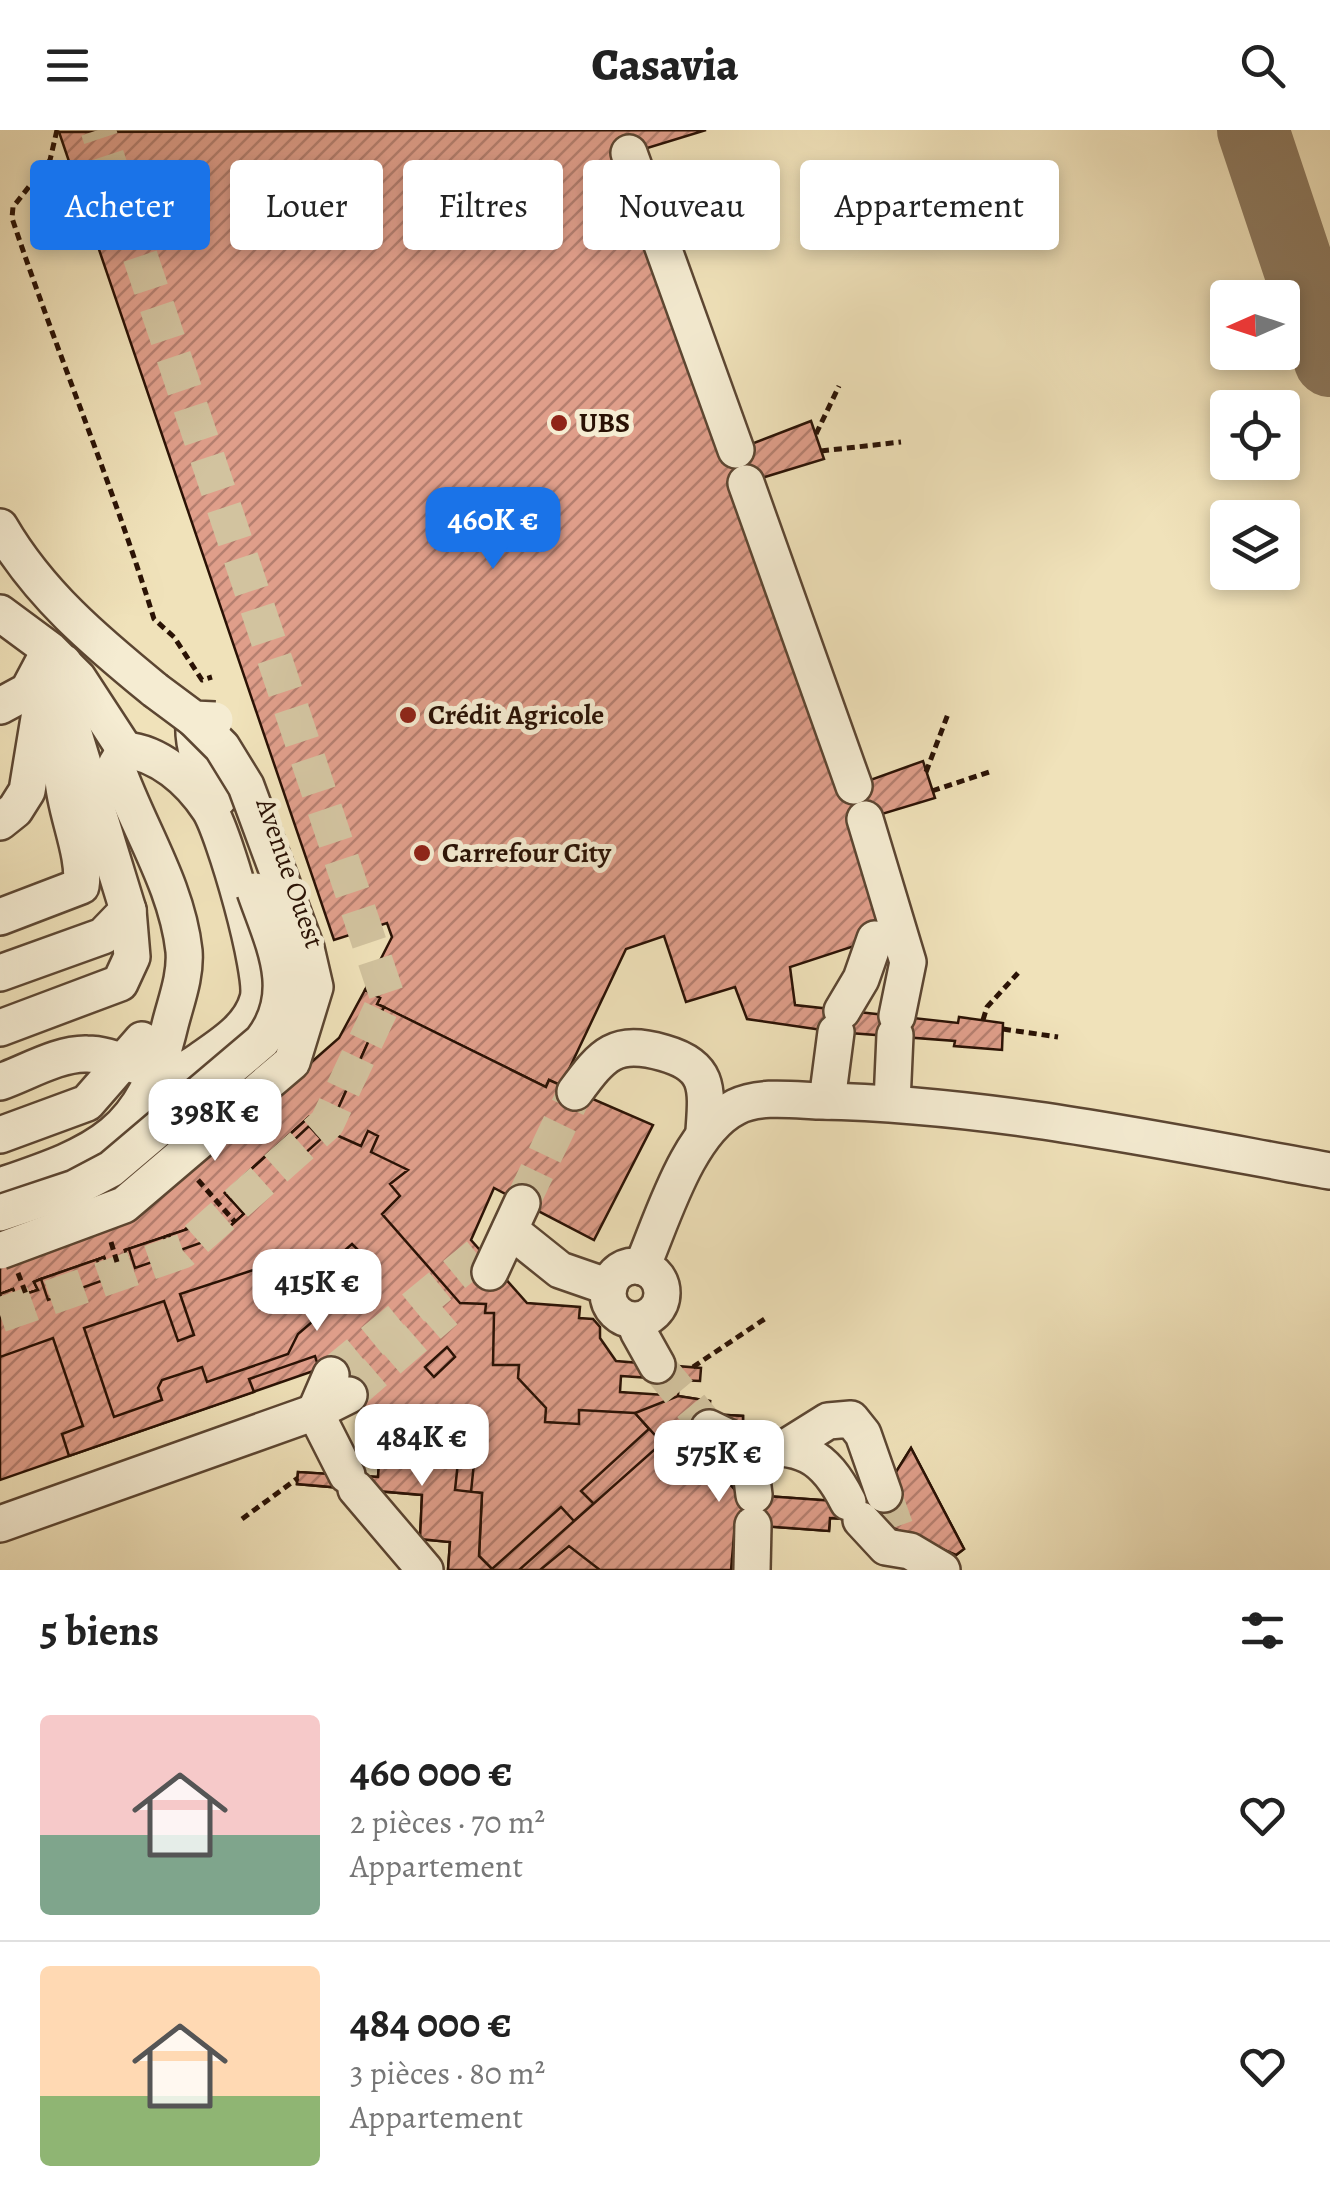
<!DOCTYPE html>
<html lang="fr">
<meta charset="utf-8">
<style>
:root{--surface:#fff;--page:#f6f6f6;--text:#222;--muted:#767676;--line:#e0e0e0;--accent:#1a73e8}
body{margin:0;font-family:Alegreya,serif;background:var(--page);color:var(--text);height:100vh;display:flex;flex-direction:column;font-size:38px;white-space:nowrap}
*{box-sizing:border-box;margin:0}
p{font-size:32px;color:var(--muted)}
.icon{flex:none;width:55px;height:55px;fill:none;stroke:currentColor;stroke-width:2;stroke-linecap:round;stroke-linejoin:round}
.map{position:relative;height:1440px;overflow:hidden}
.details{display:flex;flex-direction:column;background:var(--surface);flex:1}
.details>*{flex:none}
.top-card{position:absolute;left:30px;top:30px;width:1270px;height:90px;display:flex;gap:20px}
.needle{width:65px;rotate:267deg}
.fabs{position:absolute;left:1210px;top:150px;display:grid;gap:20px}
.fabs a{display:grid;place-items:center;width:90px;height:90px;border-radius:10px;background:var(--surface);box-shadow:0 5px 15px #0003;font-size:50px}
.price{position:absolute;translate:-50% -85px;padding:0 22px;border-radius:20px;background:#fff;color:#222;font-size:32px;line-height:65px;filter:drop-shadow(0 2px 5px #0008)}
.price::after{content:'';position:absolute;left:50%;top:60px;width:30px;height:22px;margin-left:-15px;background:inherit;clip-path:polygon(0 0,100% 0,50% 100%)}
.price.current{background:var(--accent);color:#fff}
ul{padding:0;list-style:none}
li{display:flex;align-items:center;gap:30px;height:250px;padding:0 40px}
li+li{border-top:2px solid var(--line)}
li span{display:grid;place-items:center;flex:none;width:280px;height:200px;border-radius:10px;color:#555}
li>.icon{margin-inline-start:auto}
span .icon{width:120px;height:120px;fill:#fffc;stroke-width:1}
li b{font-size:42px}
h2{display:flex;justify-content:space-between;align-items:center;height:120px;padding:0 40px;font-size:42px}
.pill{padding:0 35px;border-radius:10px;background:var(--surface);box-shadow:0 5px 15px #0003;font-size:35px;line-height:90px}
.pill.current{background:var(--accent);color:#fff}
header{display:flex;justify-content:space-between;align-items:center;height:130px;padding:0 40px;background:var(--surface);font-size:45px;font-weight:800}
.map>svg:first-child{display:block}
.lines{fill:none;stroke-linecap:round;stroke-linejoin:round}
.taxiway{stroke:#8d7a60;stroke-width:72}
.building{fill:url(#building-hatch);stroke:#2a1205;stroke-width:2.5;fill-rule:evenodd}
.minor-tunnel{stroke:#d2c39f;stroke-width:35;stroke-dasharray:35 18;stroke-linecap:butt}
.minor-casing{stroke:#5c4632;stroke-width:40}
.path{stroke:#2a1205;stroke-width:5;stroke-dasharray:8 5;stroke-linecap:butt}
.minor{stroke:#f5ecd2;stroke-width:35}
.minor-bridge-casing{stroke:#5c4632;stroke-width:40;stroke-linecap:butt}
.path-bridge{stroke:#2a1205;stroke-width:5;stroke-dasharray:8 5;stroke-linecap:butt}
.minor-bridge{stroke:#f5ecd2;stroke-width:35}
.poi-dot{fill:#8f2418;stroke:#f5ecd2;stroke-width:4}
.labels{text-anchor:middle;dominant-baseline:central;stroke-width:10;stroke-linejoin:round;paint-order:stroke}
.poi-label{font-size:28px;font-weight:bold;fill:#2a1205;stroke:#f5ecd2;text-anchor:start}
.street-label{font-size:28px;fill:#2a1205;stroke:#f5ecd2}
</style>
<header><svg class="icon" aria-label="menu" viewBox="0 0 24 24"><path d="M4 6h16M4 12h16M4 18h16"/></svg>Casavia<svg class="icon" aria-label="search" viewBox="0 0 24 24"><circle cx="10" cy="10" r="6"/><path d="M15 15l6 6"/></svg></header>
<div class="map">
<svg width="1330" height="1440" viewBox="0 0 1330 1440">
<defs>
<pattern id="building-hatch" width="6" height="6" patternUnits="userSpaceOnUse" patternTransform="scale(2.5)"><rect width="6" height="6" fill="#df9e8a"/><path d="M-1 1l2-2M0 6l6-6M5 7l2-2" fill="none" stroke="#b57f6f"/></pattern>
</defs>
<rect width="100%" height="100%" fill="#f0e2ba"/>
<filter id="stains"><feTurbulence type="fractalNoise" baseFrequency=".002" numOctaves="4"/><feColorMatrix values="0 0 0 0 .2 0 0 0 0 .09 0 0 0 0 .02 0 0 0 .5 -.17"/></filter>
<radialGradient id="worn" r=".72"><stop offset=".6" stop-color="#630" stop-opacity="0"/><stop offset="1" stop-color="#630" stop-opacity=".3"/></radialGradient>
<g class="lines">
<path class="taxiway" d="M1253,0L1330,231"/>
</g>
<g class="building">
<path d="M706,0L621,26L736,320L811,291L824,329L732,357L854,656L923,631L935,668L865,689L891,804L790,837L795,875L958,893L959,887L1003,893L1002,920L954,916L955,911L836,902L747,889L735,857L686,872L664,806L626,819L561,956L549,950L546,957L377,874L380,868L365,860L392,807L387,793L334,810L59,2Z"/>
<path d="M365,860L380,868L377,874L384,877L337,981L319,999L309,987L225,1063L244,1084L226,1100L207,1079L185,1100L125,1120L128,1129L107,1136L104,1127L41,1149L34,1152L38,1160L16,1167L13,1159L0,1164V1134L137,1085L339,908Z"/>
<path d="M384,877L546,957L549,950L653,995L594,1110L494,1058L471,1110L527,1173L580,1177L579,1188L593,1189L600,1197V1208L616,1231L701,1238L700,1251L679,1250L678,1266L710,1271L709,1284L743,1286V1299L709,1298L706,1329L739,1364L876,1374L911,1318L964,1419L956,1425L877,1391L830,1388L829,1401L735,1394L731,1440H448L450,1412L420,1409L422,1365L297,1354L298,1342L378,1347L381,1299L326,1239H319L0,1350V1164L13,1159L16,1167L38,1160L34,1152L41,1149L104,1127L107,1136L128,1129L125,1120L185,1100L207,1079L226,1100L244,1084L225,1063L309,987L319,999L337,981ZM621,1246L665,1249V1265L620,1262ZM664,1294L695,1296L692,1328L662,1324Z"/>
<path d="M337,981L341,988L334,1004L361,1016L368,1001L378,1006L371,1022L408,1040L390,1054L400,1066L382,1084L460,1173L486,1174L485,1183H494L493,1235H519L518,1248L546,1278L545,1292L579,1294V1280L635,1283L649,1299L581,1361L594,1374L574,1391L561,1377L492,1439L479,1426L482,1363L471,1362L474,1333L448,1331L451,1286L383,1281L381,1299L326,1239H319L315,1226L249,1249L254,1262L69,1326L62,1304L83,1296L53,1208L0,1227V1187L7,1184L0,1164L13,1159L16,1167L38,1160L34,1152L41,1149L48,1170L104,1150L97,1130L104,1127L107,1136L128,1129L125,1120L129,1119L135,1138L170,1126L164,1107L169,1105L175,1122L209,1110L204,1093L185,1100L207,1079L226,1100L256,1073L243,1059L231,1070L225,1063L309,987L319,999ZM309,996L321,1009L293,1034L282,1021ZM352,1114L361,1123L346,1138L336,1128ZM284,1130L300,1134L334,1173L298,1204L288,1224L207,1252L202,1237L162,1250L158,1258L162,1270L114,1287L84,1198L164,1171L178,1211L194,1205L180,1164ZM447,1217L455,1227L434,1247L425,1237Z"/>
<path d="M678,1266L710,1271L709,1284L743,1286V1299L709,1298L706,1329L739,1364L876,1374L911,1318L964,1419L956,1425L877,1391L830,1388L829,1401L735,1394L731,1440H600L569,1416L540,1440H519L662,1313L635,1283Z"/>
<path d="M395,1280L393,1298L450,1303L448,1331L458,1332L455,1360L482,1363L479,1426L493,1440H448L450,1412L420,1409L422,1365L297,1354L298,1342L378,1347L383,1281Z"/>
</g>
<g class="lines">
<g class="minor-tunnel">
<path d="M522,1073L575,962"/>
<path d="M0,1185L183,1121L327,993L387,866L98,0"/>
<path d="M657,1235L709,1298"/>
<path d="M331,1245L478,1125"/>
<path d="M349,1265L446,1181"/>
<path d="M884,1364L897,1400"/>
</g>
<g class="minor-casing">
<g id="minor">
<path d="M629,23L736,320"/>
<path d="M746,353L854,656"/>
<path d="M0,397C39,464 95,511 155,560"/>
<path d="M0,483L50,520L78,548L125,620"/>
<path d="M0,576L28,561L45,529"/>
<path d="M194,589C192,620 202,641 219,668"/>
<path d="M865,689L908,832L897,886"/>
<path d="M0,692L15,680L27,661L50,521"/>
<path d="M0,787L81,756C86,726 65,682 63,649C61,629 66,614 69,595C72,576 64,552 64,533"/>
<path d="M0,843L103,806L128,780L70,591"/>
<path d="M842,881L861,849L875,809"/>
<path d="M0,898L120,853L132,827L128,780"/>
<path d="M0,952C26,943 59,923 87,924C124,924 163,958 196,933C220,916 250,899 258,869C265,844 224,701 209,679C190,650 159,623 125,620"/>
<path d="M575,962C603,924 615,909 664,923C710,936 707,959 704,1001"/>
<path d="M827,971L836,902"/>
<path d="M892,972L895,905"/>
<path d="M0,1005L87,973L142,910"/>
<path d="M0,1056C100,1022 144,1005 170,895C176,871 186,846 184,821C177,755 137,696 116,635L125,620"/>
<path d="M510,1100L560,1140L609,1157"/>
<circle cx="635" cy="1163" r="27"/>
<path d="M642,1137C663,1088 688,1001 736,977C759,965 794,970 819,971C990,974 1162,1011 1330,1041"/>
<path d="M490,1142L522,1073"/>
<path d="M638,1191V1201L657,1235"/>
<path d="M331,1245L315,1282L347,1345"/>
<path d="M709,1298L748,1317L754,1365"/>
<path d="M788,1316L828,1291L851,1289L863,1304L884,1364"/>
<path d="M748,1317C801,1316 823,1322 848,1372"/>
<path d="M356,1359L425,1440"/>
<path d="M861,1390L886,1417L910,1421L942,1440"/>
<path d="M0,1394L315,1282L349,1265"/>
<path d="M752,1440L753,1395"/>
</g>
</g>
<g class="path">
<path d="M57,0L50,30L13,77L12,88C57,223 112,353 154,489L174,507L202,550L212,547"/>
<path d="M816,304L839,256"/>
<path d="M821,321L901,312"/>
<path d="M926,642L948,584"/>
<path d="M932,661L992,641"/>
<path d="M983,890L987,877L1018,843"/>
<path d="M1003,899L1058,907"/>
<path d="M111,1112L117,1132"/>
<path d="M18,1143L26,1164"/>
<path d="M693,1237L766,1188"/>
<path d="M242,1389L298,1348"/>
</g>
<use href="#minor" class="minor"/>
<g class="minor-bridge-casing">
<g id="minor-bridge">
<path d="M155,560L194,589L215,590"/>
<path d="M0,1083L75,1058L111,1039L262,911C300,862 273,813 255,761"/>
<path d="M0,1121L124,1075L292,932L315,857L306,818L246,656L222,617L194,589"/>
</g>
</g>
<path class="path-bridge" d="M198,1050L235,1092"/>
<use href="#minor-bridge" class="minor-bridge"/>
</g>
<g class="poi-dot">
<circle cx="559" cy="293" r="10"/>
<circle cx="408" cy="585" r="10"/>
<circle cx="422" cy="723" r="10"/>
</g>
<g class="labels">
<g class="poi-label">
<text x="579" y="293">UBS</text>
<text x="428" y="585">Crédit Agricole</text>
<text x="442" y="723">Carrefour City</text>
</g>
<g class="street-label">
<text transform="translate(290 743) rotate(71)">Avenue Ouest</text>
</g>
</g>
<rect width="100%" height="100%" filter="url(#stains)"/>
<rect width="100%" height="100%" fill="url(#worn)"/>
</svg>
<div class="fabs">
<a><svg class="needle" viewBox="-14 -14 28 28"><path d="M0-13l5 13h-10z" fill="#e53935"/><path d="M0 13l5-13h-10z" fill="#767676"/></svg></a>
<a><svg class="icon" aria-label="locate" viewBox="0 0 24 24"><circle cx="12" cy="12" r="6"/><path d="M12 2v4M12 18v4M2 12h4M18 12h4"/></svg></a>
<a><svg class="icon" aria-label="layers" viewBox="0 0 24 24"><path d="M12 4l9 5-9 5-9-5zM3 14l9 5 9-5"/></svg></a>
</div>
<b class="price current" style="left:493px;top:442px">460K €</b>
<b class="price" style="left:215px;top:1034px">398K €</b>
<b class="price" style="left:317px;top:1204px">415K €</b>
<b class="price" style="left:422px;top:1359px">484K €</b>
<b class="price" style="left:719px;top:1375px">575K €</b>
<div class="top-card">
<a class="pill current">Acheter</a>
<a class="pill">Louer</a>
<a class="pill">Filtres</a>
<a class="pill">Nouveau</a>
<a class="pill">Appartement</a>
</div>
</div>
<section class="details">
<h2>5 biens<svg class="icon" aria-label="filters" viewBox="0 0 24 24"><path d="M4 7h16M4 17h16"/><circle cx="9" cy="7" r="2"/><circle cx="15" cy="17" r="2"/></svg></h2>
<ul>
<li><span style="background:linear-gradient(#f6c9c9 60%,#7fa58c 0)"><svg class="icon" aria-label="home" viewBox="0 0 24 24"><path d="M3 11l9-7 9 7M6 9v11h12V9"/></svg></span><div><b>460 000 €</b><p>2 pièces · 70 m²</p><p>Appartement</p></div><svg class="icon" aria-label="heart" viewBox="0 0 24 24"><path d="M12 20l-8-8c-3-5 5-10 8-4 3-6 11-1 8 4z"/></svg></li>
<li><span style="background:linear-gradient(#ffd9b3 65%,#8fb573 0)"><svg class="icon" aria-label="home" viewBox="0 0 24 24"><path d="M3 11l9-7 9 7M6 9v11h12V9"/></svg></span><div><b>484 000 €</b><p>3 pièces · 80 m²</p><p>Appartement</p></div><svg class="icon" aria-label="heart" viewBox="0 0 24 24"><path d="M12 20l-8-8c-3-5 5-10 8-4 3-6 11-1 8 4z"/></svg></li>
</ul>
</section>
